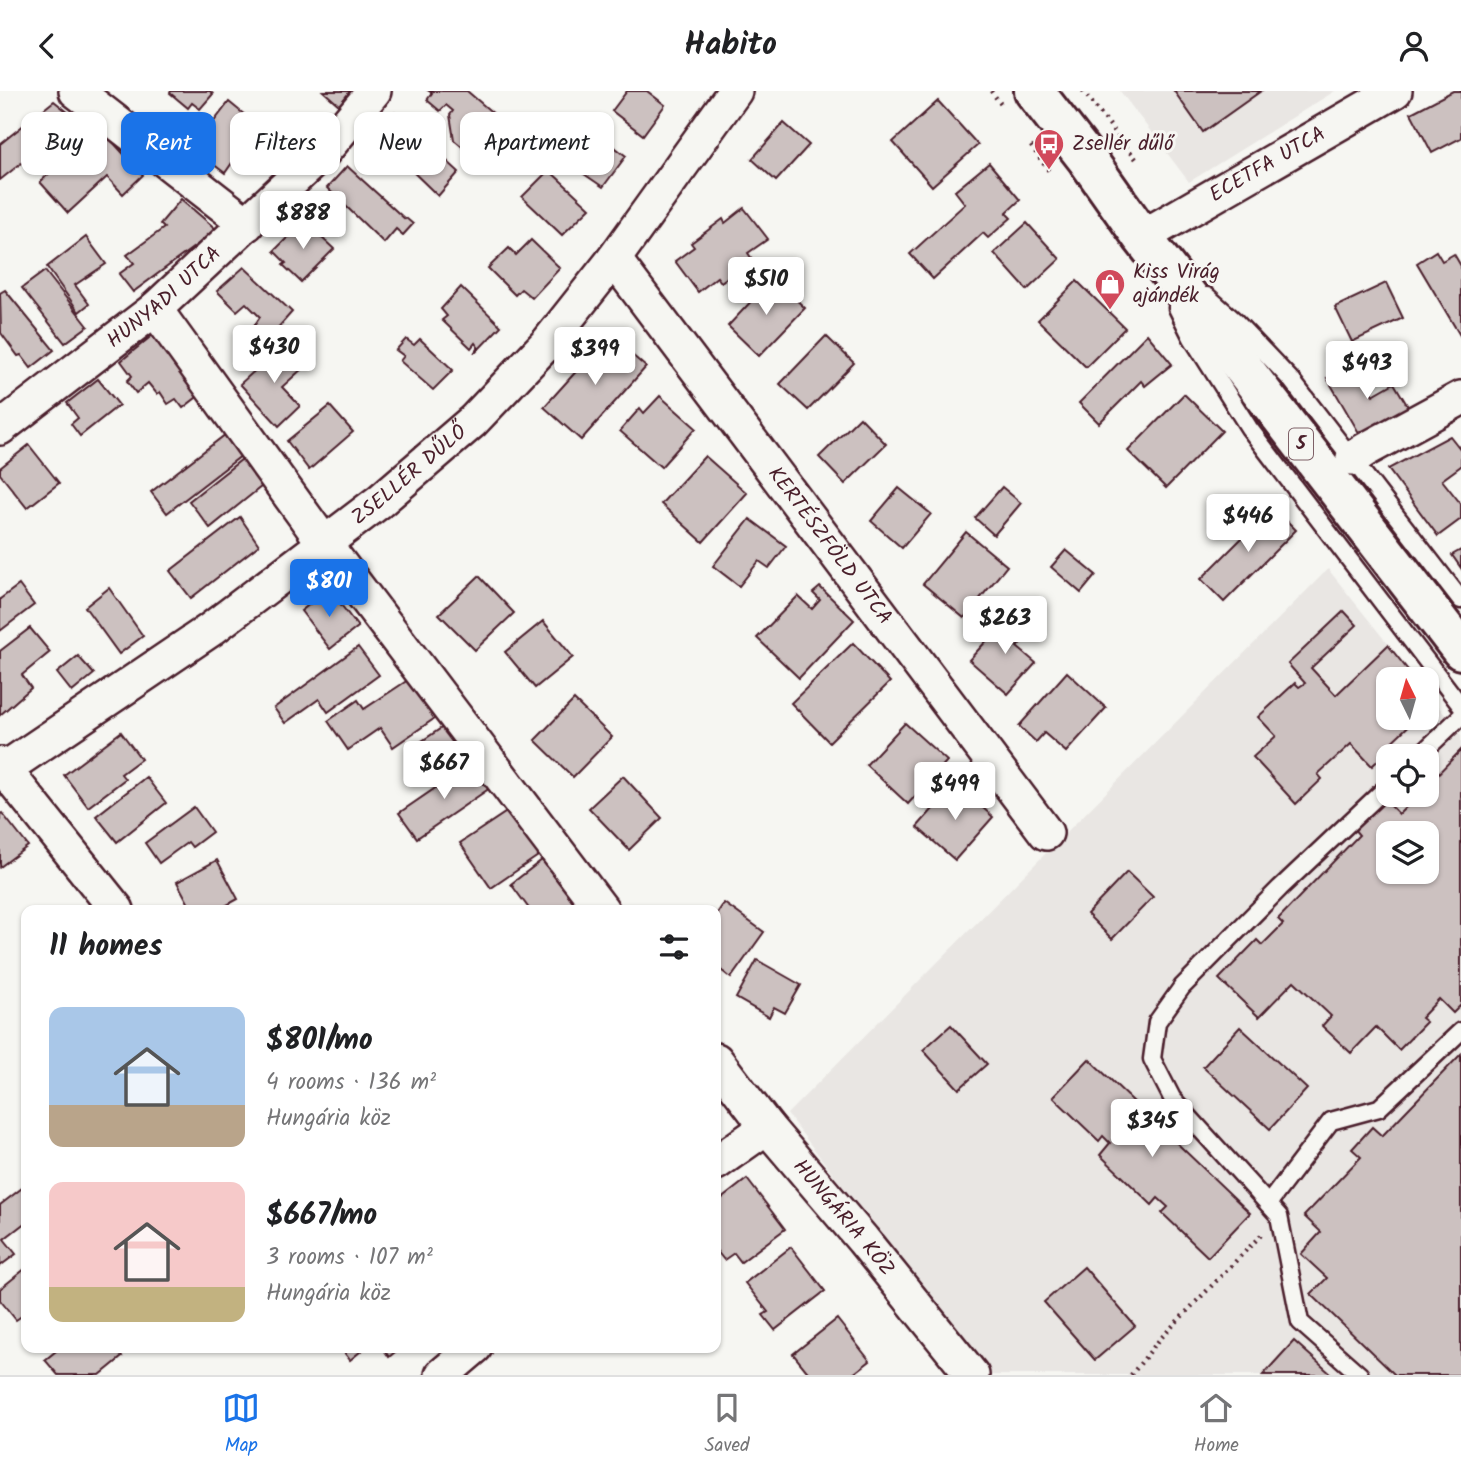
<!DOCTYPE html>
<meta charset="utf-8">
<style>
:root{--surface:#fff;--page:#f6f6f6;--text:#202124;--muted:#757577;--line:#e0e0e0;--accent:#1a73e8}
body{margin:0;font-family:Kalam,sans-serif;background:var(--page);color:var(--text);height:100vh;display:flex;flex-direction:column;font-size:26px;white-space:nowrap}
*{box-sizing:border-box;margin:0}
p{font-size:23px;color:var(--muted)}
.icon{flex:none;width:38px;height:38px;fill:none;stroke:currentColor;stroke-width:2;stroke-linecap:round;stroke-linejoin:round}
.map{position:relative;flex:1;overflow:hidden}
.side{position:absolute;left:21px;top:814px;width:700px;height:448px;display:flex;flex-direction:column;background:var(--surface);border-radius:14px;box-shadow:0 2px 5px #0004}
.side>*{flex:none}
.guide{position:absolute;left:21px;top:21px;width:700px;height:63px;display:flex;gap:14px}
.needle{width:46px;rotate:355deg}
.tools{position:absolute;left:1376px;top:576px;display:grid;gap:14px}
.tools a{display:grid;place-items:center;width:63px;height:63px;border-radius:14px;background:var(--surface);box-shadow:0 2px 5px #0004;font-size:35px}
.price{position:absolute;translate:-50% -60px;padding:0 16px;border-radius:7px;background:#fff;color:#222;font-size:23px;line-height:46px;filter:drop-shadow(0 2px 4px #0008)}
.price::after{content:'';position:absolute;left:50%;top:42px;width:21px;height:16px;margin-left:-10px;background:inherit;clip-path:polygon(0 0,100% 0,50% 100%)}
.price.selected{background:var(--accent);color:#fff}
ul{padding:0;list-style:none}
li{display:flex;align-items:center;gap:21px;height:175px;padding:0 28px}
li span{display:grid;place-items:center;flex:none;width:196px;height:140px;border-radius:14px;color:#555}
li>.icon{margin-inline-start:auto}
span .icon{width:84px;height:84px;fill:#fffc;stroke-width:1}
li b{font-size:30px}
h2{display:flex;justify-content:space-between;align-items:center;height:84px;padding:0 28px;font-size:30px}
.pill{padding:0 24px;border-radius:14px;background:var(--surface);box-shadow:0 2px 5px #0004;font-size:24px;line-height:63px}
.pill.selected{background:var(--accent);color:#fff}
header{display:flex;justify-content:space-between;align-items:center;height:91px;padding:0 28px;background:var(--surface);font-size:32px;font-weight:600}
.dock{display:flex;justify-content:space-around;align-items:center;height:98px;border-top:2px solid var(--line);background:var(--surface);font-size:19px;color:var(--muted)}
.dock a{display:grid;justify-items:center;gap:4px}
.dock .selected{color:var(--accent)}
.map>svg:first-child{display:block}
.built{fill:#e9e6e3;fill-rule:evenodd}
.building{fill:#ccc1c0;stroke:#4a1f2b;stroke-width:2;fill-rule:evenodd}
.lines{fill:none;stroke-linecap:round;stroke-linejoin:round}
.service-casing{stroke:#4a1f2b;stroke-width:21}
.minor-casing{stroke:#4a1f2b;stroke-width:38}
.primary-casing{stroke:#4a1f2b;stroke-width:44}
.path{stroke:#4a1f2b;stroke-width:4.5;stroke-dasharray:2 5;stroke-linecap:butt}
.service{stroke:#f6f6f2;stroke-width:16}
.minor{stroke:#f6f6f2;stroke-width:33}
.primary{stroke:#f6f6f2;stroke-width:38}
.labels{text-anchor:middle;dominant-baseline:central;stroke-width:6;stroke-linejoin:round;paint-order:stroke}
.shield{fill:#f6f6f2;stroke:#7e6067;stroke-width:2}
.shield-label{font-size:19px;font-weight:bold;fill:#4a1f2b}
.poi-label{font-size:21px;fill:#4a1f2b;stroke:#f6f6f2;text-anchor:start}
.street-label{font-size:21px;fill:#4a1f2b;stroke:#f6f6f2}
</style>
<header><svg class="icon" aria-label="back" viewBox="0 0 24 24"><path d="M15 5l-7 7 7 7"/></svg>Habito<svg class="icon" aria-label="person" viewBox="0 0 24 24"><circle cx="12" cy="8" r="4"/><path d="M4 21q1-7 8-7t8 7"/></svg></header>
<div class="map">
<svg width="1461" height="1284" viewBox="0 0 1461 1284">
<rect width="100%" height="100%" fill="#f6f6f2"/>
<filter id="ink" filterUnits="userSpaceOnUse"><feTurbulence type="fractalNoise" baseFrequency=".0143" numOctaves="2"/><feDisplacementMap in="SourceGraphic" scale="14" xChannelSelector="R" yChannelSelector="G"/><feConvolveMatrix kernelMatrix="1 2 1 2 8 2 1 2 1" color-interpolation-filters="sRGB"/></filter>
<g filter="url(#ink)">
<g class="built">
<path d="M1120,0H1335L1189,91Z"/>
<path d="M1328,478L1416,588H1388V626H1426V600L1461,644V1284H987L787,1023ZM1388,665H1426V704H1388ZM1388,742H1426V780H1388Z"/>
</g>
<g class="building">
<path d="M171,0H210L213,3L200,18L192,12L188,17L170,2Z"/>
<path d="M323,0H350L340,15Z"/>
<path d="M429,0H467L502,30L472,64L454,49L450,24L453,20L446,14L440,20L427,9L432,2Z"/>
<path d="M627,0H647L665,14L643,44L612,20Z"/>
<path d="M1174,0H1261L1203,41Z"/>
<path d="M1453,0H1461V47L1432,62L1411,22Z"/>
<path d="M54,10L85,35L68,57L54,46L0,89V53Z"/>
<path d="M938,10L978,54L932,95L893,51Z"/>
<path d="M229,11L251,29L250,32L257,38L252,44L258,49L253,55L257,58L241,79L232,72L225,82L193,58Z"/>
<path d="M395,22L459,81L438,105L406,74L402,78L384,62L388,58L375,44Z"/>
<path d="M584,32L626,65L603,96L565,70L573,59L567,54Z"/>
<path d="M784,32L809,54L776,90L752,68Z"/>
<path d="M99,36L143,84L123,103L107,86L68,122L40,91Z"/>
<path d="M989,72L1020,109L1006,122L1011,127L988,147L983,142L933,188L910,163L965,113L955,100Z"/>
<path d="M347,75L405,128L406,127L413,133L403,144L396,138L384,152L327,97Z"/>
<path d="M549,79L590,117L562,144L522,106Z"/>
<path d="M181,108L217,139L133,201L119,183L134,172L127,164L164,137L160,133Z"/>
<path d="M744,117L768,148L748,162L752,168L721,191L717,186L698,201L675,170L694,156L691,152L723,128L725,132Z"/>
<path d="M304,130L334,158L301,191L283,174L286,172L274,160Z"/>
<path d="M1027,132L1060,168L1027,199L994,162Z"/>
<path d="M86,146L106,173L75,194L89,213L79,221L47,176Z"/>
<path d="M531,149L560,177L532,207L521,198L515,204L488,177L509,157L516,164Z"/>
<path d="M1436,160L1442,170L1454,163L1461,175V246L1417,172Z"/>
<path d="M244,176L292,221L268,248L254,235L260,226L246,212L237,220L217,200Z"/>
<path d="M45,180L88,235L65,252L22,197Z"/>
<path d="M773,187L805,217L759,265L728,235Z"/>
<path d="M1077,190L1125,237L1086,276L1038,229Z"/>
<path d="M1386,192L1403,227L1352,251L1335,216Z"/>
<path d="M461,196L501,235L476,261H475L478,256L475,252L471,257L442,229L447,225L441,218Z"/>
<path d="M5,199L54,259L31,277L21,264L18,265L1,242L0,202Z"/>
<path d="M154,243L201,303L183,317L176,308L168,313L160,301L157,303L148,292L136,302L127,290L132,285L121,270Z"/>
<path d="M1147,243L1172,273L1145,295L1141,290L1099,332L1079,312Z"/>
<path d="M609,244L646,276L581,349L544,316Z"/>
<path d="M826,245L854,272L808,319L780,293Z"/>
<path d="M406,248L414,254L420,248L453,279L433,299L400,270L404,265L396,259Z"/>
<path d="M283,254L303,277L282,296L300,315L279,335L240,293Z"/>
<path d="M1354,272L1373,304L1394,292L1410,319L1362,347L1327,287Z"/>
<path d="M98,288L119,314L80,345L71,333L78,327L67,312Z"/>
<path d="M1184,303L1222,340L1166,397L1128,360Z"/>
<path d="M660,305L696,337L661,376L620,340L640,317L644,322Z"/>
<path d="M330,315L353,341L309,379L287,350Z"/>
<path d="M860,326L886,353L845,393L819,366Z"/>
<path d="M230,340L246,361L167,422L151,401Z"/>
<path d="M1450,345L1461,359V375L1442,389L1461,413V428L1438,445L1388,378Z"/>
<path d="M29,354L59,392L27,417L0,383V377Z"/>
<path d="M246,365L267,391L210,437L189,410Z"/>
<path d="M705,365L747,402L703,451L661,413Z"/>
<path d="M1002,396L1021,412L994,444L975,427Z"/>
<path d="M899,397L931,423L902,457L871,430Z"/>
<path d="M1273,416L1296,439L1224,511L1201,488Z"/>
<path d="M240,426L259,454L191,507L170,480Z"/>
<path d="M750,428L786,455L769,477L759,470L739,495L713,475Z"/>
<path d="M966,441L1007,475L964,527L923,493Z"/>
<path d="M1066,459L1096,484L1081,502L1051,476Z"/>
<path d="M1461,459V477L1452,464Z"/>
<path d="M479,485L514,522L475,559L439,523Z"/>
<path d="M19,494L34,514L0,540V508Z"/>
<path d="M820,496L854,529L799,587L757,547L798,505L812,518L820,509L813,502Z"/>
<path d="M109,497L143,545L119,563L85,516Z"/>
<path d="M329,498L358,536L330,558L301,520Z"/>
<path d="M1344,520L1357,534L1311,577L1336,604L1388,554L1415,588H1388V626H1418L1385,657L1388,660L1372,675L1351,653L1318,683L1322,688L1296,713L1253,666L1276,645L1258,626L1295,592L1299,596L1305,592L1288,573Z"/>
<path d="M1010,524L1030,541L1017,556L1036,572L1008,603L969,569Z"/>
<path d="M543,530L573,566L535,597L505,561Z"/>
<path d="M30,537L50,561L22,584L31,597L0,624V560Z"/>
<path d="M853,552L890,591L829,651L791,612Z"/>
<path d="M358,556L379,584L328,621L319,608L285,632L274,617Z"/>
<path d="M78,565L94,583L72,601L57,582Z"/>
<path d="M1067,581L1106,617L1066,661L1044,642L1036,651L1019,635Z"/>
<path d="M414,585L441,623L393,656L380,637L348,659L328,630L358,609L364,618Z"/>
<path d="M574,609L612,646L573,686L535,649Z"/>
<path d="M905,632L947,670L908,713L866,674Z"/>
<path d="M443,636L464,667L428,691L407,660Z"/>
<path d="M121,641L141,668L121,683L125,688L88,716L64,684Z"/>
<path d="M1461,659V916L1460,915L1453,922L1439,908L1421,927L1426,931L1399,959L1376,936L1351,962L1322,935L1331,925L1294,890L1259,926L1219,888L1257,849L1262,854L1283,833L1278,828L1359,744L1353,737L1382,706L1399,723L1418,704H1426V695ZM1388,742H1426V780H1388Z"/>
<path d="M472,672L490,697L417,747L399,722Z"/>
<path d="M623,685L662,727L629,759L589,717Z"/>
<path d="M146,686L166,712L117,751L96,725Z"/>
<path d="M956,692L993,726L955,769L917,736Z"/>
<path d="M194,716L212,741L192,756L188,751L159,772L145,752Z"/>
<path d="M511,718L541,763L491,797L460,752Z"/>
<path d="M2,722L28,755L0,776V723Z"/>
<path d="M217,769L238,808L218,819H192L177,791Z"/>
<path d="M542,769L580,819H530L511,793Z"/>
<path d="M1127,781L1153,806L1112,848L1087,823Z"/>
<path d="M724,812L764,841L731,887L716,875V824Z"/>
<path d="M757,869L801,894L785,922L774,916L769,926L736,907Z"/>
<path d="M951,934L987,973L959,998L923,959Z"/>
<path d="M1240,936L1307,998L1270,1038L1203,976Z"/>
<path d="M1461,963V1284H1395L1311,1203L1327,1187L1301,1163L1321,1141L1304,1125L1361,1066L1352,1058L1372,1036L1382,1045Z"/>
<path d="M1089,968L1250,1122L1208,1166L1162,1122L1168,1116L1158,1107L1152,1114L1100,1064L1110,1052L1103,1045L1099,1050L1053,1006Z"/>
<path d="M747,1088L785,1138L741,1171L734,1162L724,1169L716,1159V1112Z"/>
<path d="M26,1094V1131L4,1148L16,1163L0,1175V1114Z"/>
<path d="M791,1156L825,1200L775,1239L763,1224L768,1221L745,1192Z"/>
<path d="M1084,1176L1135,1235L1095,1269L1044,1211Z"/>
<path d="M26,1177V1222L16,1229L0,1209V1198Z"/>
<path d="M837,1228L870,1270L852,1284H810L793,1263Z"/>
<path d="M1294,1250L1332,1284H1263Z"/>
<path d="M61,1256H114L122,1266L100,1284H58L45,1269Z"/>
<path d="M340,1256H366L350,1269Z"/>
<path d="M382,1256H401L389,1266Z"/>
</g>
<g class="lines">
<g class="service-casing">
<g id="service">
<path d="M1207,205L1235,230L1292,290L1461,509"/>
<path d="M1177,217L1192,247L1249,337L1461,615"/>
<path d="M1419,665L1461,625"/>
<path d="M1268,1113L1331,1030L1379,1017L1461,940"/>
<path d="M1360,1284L1300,1231L1279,1125L1172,1007L1152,968L1157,931L1182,896L1280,797L1388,695"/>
</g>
</g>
<g class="minor-casing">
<g id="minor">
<path d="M76,0L247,133"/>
<path id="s1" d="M1142,146L1395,0"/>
<path id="s2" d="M614,168L1046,742"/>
<path d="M155,218L324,452L602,819"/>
<path id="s3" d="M0,337L155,218L324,60L374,0"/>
<path d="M1353,367L1365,359L1461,307"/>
<path d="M0,673L117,819"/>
<path id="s4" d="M0,681L210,539L380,410L473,330L549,250L614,168L735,0"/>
<path id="s5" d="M716,969L767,1036L863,1149L972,1284"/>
<path d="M716,1072L767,1036"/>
<path d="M442,1284L475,1256"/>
</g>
</g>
<g class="primary-casing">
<path id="primary" d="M1034,0L1087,68L1142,146L1461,559"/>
</g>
<g class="path">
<path d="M991,0L1003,16"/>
<path d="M1083,0L1136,68"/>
<path d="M1031,55L1049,80"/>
<path d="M1131,1284L1160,1248L1262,1143"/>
</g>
<use href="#service" class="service"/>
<use href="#minor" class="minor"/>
<use href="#primary" class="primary"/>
</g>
</g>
<defs>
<g id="bus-pin" transform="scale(1.575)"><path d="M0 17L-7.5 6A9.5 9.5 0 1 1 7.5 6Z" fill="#d1495b" stroke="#f6f6f2"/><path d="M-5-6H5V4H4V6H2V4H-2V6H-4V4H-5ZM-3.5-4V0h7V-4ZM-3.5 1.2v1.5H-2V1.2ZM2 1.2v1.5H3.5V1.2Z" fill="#fff"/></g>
<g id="shop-pin" transform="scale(1.575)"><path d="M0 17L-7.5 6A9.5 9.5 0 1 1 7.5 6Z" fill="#d1495b" stroke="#f6f6f2"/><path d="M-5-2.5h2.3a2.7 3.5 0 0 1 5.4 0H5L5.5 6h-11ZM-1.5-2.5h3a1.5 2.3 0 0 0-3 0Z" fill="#fff"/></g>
</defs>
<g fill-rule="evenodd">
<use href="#bus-pin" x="1049" y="53"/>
<use href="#shop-pin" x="1110" y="193"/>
</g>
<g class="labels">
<rect class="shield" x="1289" y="337.5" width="24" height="31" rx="5"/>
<g class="shield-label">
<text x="1301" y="353">5</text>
</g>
<g class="poi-label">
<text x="1072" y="53">Zsellér dűlő</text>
<text x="1133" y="181">Kiss Virág<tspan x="1133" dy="24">ajándék</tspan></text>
</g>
<g class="street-label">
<text stroke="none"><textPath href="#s1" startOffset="145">ECETFA UTCA</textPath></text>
<text stroke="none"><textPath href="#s3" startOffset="210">HUNYADI UTCA</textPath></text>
<text stroke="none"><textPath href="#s4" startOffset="506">ZSELLÉR DŰLŐ</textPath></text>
<text stroke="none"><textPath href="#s2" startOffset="359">KERTÉSZFÖLD UTCA</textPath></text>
<text stroke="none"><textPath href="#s5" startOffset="203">HUNGÁRIA KÖZ</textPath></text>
</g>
</g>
</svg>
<div class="tools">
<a><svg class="needle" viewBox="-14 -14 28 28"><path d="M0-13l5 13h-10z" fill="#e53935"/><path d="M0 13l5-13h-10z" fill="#757577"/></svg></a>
<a><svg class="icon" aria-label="locate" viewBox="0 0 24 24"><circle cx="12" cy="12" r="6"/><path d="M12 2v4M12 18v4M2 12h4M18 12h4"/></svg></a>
<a><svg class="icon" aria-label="layers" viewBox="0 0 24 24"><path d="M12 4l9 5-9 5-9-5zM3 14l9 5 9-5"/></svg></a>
</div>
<b class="price" style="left:303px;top:160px">$888</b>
<b class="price" style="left:766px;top:226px">$510</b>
<b class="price" style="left:274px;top:294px">$430</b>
<b class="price" style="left:595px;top:296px">$399</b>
<b class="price" style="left:1367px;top:310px">$493</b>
<b class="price" style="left:1248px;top:463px">$446</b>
<b class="price selected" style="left:329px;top:528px">$801</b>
<b class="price" style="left:1005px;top:565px">$263</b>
<b class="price" style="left:444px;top:710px">$667</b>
<b class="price" style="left:955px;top:731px">$499</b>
<b class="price" style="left:1152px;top:1068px">$345</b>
<div class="guide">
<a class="pill">Buy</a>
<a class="pill selected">Rent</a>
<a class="pill">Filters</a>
<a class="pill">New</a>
<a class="pill">Apartment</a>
</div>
<section class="side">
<h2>11 homes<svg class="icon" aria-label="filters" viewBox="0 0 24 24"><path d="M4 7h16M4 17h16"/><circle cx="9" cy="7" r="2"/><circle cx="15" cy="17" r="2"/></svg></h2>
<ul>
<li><span style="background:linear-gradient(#a9c7e8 70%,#b9a48a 0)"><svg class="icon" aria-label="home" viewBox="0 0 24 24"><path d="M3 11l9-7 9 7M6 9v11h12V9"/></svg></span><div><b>$801/mo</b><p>4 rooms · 136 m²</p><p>Hungária köz</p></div></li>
<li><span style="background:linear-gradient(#f6c9c9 75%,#c2b280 0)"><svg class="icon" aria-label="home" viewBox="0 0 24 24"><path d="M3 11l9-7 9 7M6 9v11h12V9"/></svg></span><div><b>$667/mo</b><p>3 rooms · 107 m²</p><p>Hungária köz</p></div></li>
</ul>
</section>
</div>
<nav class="dock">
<a class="selected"><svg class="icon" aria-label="map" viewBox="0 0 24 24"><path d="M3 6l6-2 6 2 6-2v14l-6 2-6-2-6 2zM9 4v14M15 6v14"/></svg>Map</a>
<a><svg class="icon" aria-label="saved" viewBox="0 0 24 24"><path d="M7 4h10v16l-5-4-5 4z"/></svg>Saved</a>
<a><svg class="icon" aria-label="home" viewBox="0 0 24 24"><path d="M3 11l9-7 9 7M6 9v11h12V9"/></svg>Home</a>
</nav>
